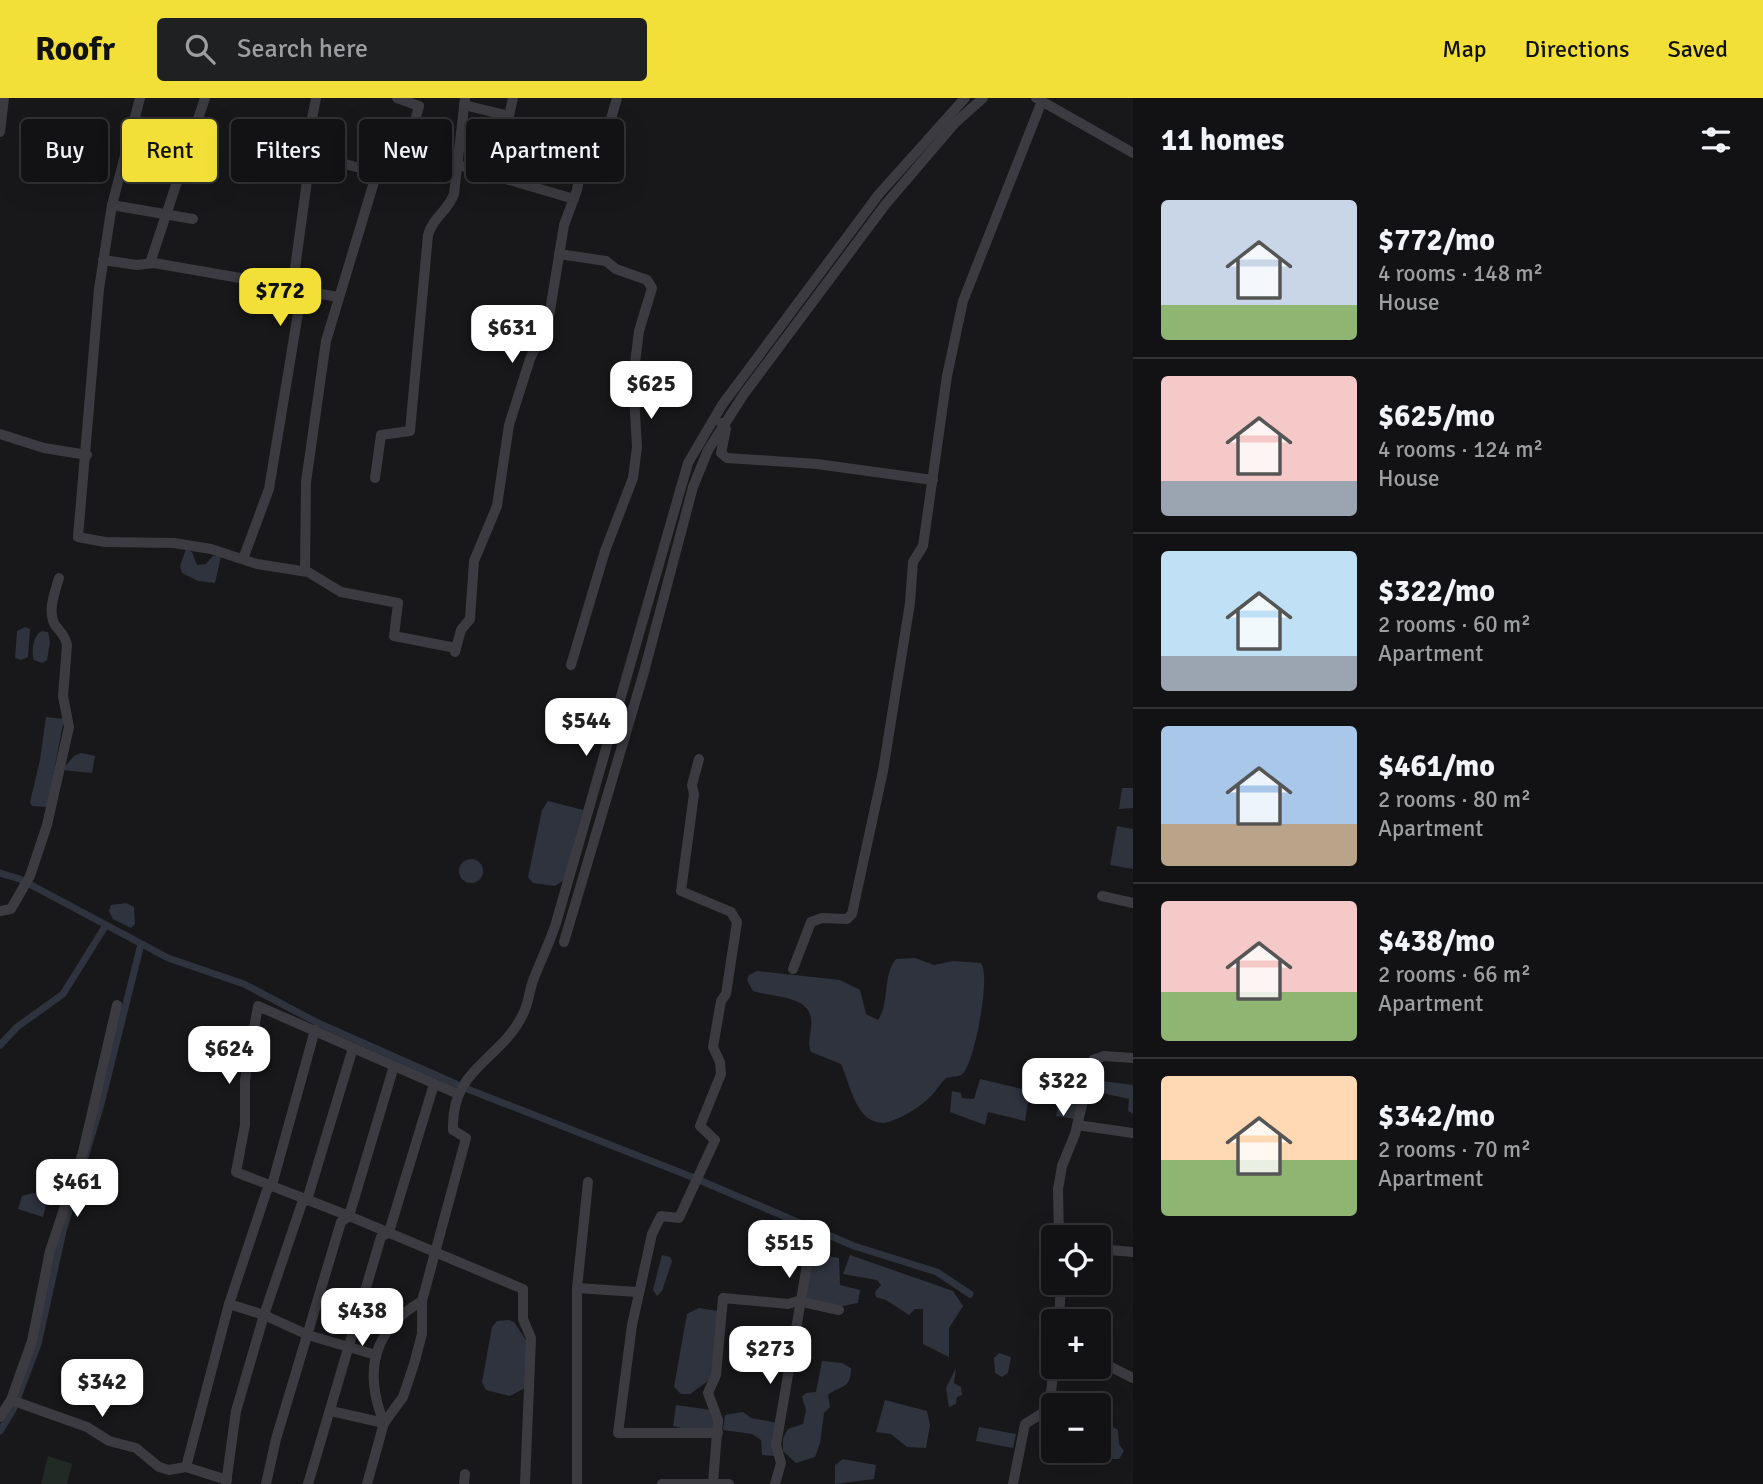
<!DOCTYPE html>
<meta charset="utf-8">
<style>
:root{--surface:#121214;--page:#1f2022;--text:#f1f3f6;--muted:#9c9ea0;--line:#313234;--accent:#f2df38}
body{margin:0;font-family:Signika,sans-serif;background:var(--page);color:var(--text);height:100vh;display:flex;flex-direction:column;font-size:26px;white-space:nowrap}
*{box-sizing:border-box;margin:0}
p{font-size:23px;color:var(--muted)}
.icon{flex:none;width:38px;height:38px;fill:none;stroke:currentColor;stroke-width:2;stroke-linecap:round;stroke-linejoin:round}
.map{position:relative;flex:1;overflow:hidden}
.panel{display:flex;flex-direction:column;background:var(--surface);width:630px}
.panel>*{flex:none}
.top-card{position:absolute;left:21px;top:21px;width:665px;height:63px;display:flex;gap:14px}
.controls{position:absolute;left:1041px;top:1127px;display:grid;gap:14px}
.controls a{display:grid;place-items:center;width:70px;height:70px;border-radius:7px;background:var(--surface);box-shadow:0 7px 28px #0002,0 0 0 2px var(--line);font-size:35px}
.price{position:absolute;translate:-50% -60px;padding:0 16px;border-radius:14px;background:#fff;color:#222;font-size:23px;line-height:46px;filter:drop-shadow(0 2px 4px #0008)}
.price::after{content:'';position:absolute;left:50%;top:42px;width:21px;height:16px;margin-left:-10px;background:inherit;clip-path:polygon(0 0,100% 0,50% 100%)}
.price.current{background:var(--accent);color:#111}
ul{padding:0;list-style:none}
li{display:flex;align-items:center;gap:21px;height:175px;padding:0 28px}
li+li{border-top:2px solid var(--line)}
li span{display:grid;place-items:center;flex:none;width:196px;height:140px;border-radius:7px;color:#555}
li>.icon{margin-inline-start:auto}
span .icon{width:84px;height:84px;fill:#fffc;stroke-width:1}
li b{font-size:30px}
h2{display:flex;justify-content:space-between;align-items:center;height:84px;padding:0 28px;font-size:30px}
.pill{padding:0 24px;border-radius:7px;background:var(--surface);box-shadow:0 7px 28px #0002,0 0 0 2px var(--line);font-size:24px;line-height:63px}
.pill.current{background:var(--accent);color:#111}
header{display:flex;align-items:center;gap:42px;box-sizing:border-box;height:98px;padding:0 35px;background:var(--accent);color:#111}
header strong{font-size:33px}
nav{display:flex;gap:38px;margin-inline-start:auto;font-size:24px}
.search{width:490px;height:63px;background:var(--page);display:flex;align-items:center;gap:18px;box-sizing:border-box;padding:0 24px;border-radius:7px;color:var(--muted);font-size:26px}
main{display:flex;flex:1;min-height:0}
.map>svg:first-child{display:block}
.green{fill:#222a25}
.water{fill:#2e333e}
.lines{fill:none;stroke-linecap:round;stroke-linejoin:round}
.canal{stroke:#2e333e;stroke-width:7}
.minor{stroke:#3b3b41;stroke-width:10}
</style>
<header>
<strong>Roofr</strong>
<div class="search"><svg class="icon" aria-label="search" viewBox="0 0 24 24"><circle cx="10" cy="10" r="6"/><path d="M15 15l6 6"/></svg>Search here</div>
<nav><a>Map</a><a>Directions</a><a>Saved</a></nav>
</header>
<main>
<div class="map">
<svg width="1133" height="1386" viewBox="0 0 1133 1386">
<rect width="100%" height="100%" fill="#18181a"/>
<path class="green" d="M48,1358L72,1366L67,1386H41Z"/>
<g class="water">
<path d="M186,451L192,454L197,467L206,466L213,458H221L215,485L198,483L182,475L180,468Z"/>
<path d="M25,529L30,531L28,559L21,562L15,560L17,533Z"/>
<path d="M42,533L48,534L50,544L47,562L42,565L34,562C31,554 33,537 42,533Z"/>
<path d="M46,619L64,621L47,709L32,708L30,704L40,662Z"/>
<path d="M81,655L95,658L92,675L62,672L74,658Z"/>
<path d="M1122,690H1133V710L1119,711Z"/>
<path d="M548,703L583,712L564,782L555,788L533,785L528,779L542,712Z"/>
<path d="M1117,728L1133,731V771L1110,767Z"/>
<circle cx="471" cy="773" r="12"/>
<path d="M126,805L134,809L135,826L131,830L113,821L109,813L111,807Z"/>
<path d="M915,860L934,867L953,863L981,865C991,877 975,961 964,974C959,981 951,977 945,981C940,986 936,993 931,998C918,1011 902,1020 885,1025C855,1026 851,987 841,966L811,954C806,942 813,933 811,921C809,897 770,899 753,893L747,882L749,877L757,873L840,882L860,892L866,916L878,922C890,905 882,878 896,861Z"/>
<path d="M1066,970L1086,975L1075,1021L1056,1018Z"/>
<path d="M980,981L1030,993L1025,1023L988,1014L985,1027L950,1014L952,993L961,995L962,1000L974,1001Z"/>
<path d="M1102,983L1133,987V1016L1128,1013L1129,1001L1102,995Z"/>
<path d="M33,1095L48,1099L43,1119L18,1111L22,1098Z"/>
<path d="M816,1156L839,1160L840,1187L860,1192L858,1205L838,1209L806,1200L810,1162Z"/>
<path d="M662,1157L670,1159L672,1163L662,1193L657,1198L653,1192Z"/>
<path d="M850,1157L953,1193L963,1208L949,1230V1259L923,1246V1211H915L909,1217L886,1202L876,1199L875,1194L881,1187L877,1182L843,1176Z"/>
<path d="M699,1210L718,1213L712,1280L690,1296H681L674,1289L687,1216Z"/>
<path d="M509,1222L514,1224L528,1245L525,1290L510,1298L486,1292L482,1284L492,1229L497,1223Z"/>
<path d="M999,1255L1011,1259L1008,1275L1002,1279L995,1275L994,1260Z"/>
<path d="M822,1263L842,1265L851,1270C851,1293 839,1287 828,1297L830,1309L824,1315L820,1345L815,1359L796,1365L783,1353V1340L788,1331L803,1326L806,1312L802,1299L806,1295L816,1294Z"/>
<path d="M956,1270L954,1285L961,1289L962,1297L957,1299L956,1306L949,1309L946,1290Z"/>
<path d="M885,1302L927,1313L930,1327L926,1350L907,1349L891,1336L876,1334Z"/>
<path d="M676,1307L711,1312L715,1323L713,1332H689L673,1328Z"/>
<path d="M743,1314L751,1320L777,1325L774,1358L762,1357L761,1342L752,1336L723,1332L725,1317Z"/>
<path d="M1101,1322L1118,1332L1119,1346L1124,1353L1119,1361H1107L1099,1352Z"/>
<path d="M979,1329L1016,1336L1013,1350L976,1343Z"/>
<path d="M843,1361L876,1367L874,1381L835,1386V1367Z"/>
</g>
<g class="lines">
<g class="canal">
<path d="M0,775L20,781L168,860L244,886L318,925L456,986"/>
<path d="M0,947L17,929L63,896L106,827"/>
<path d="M465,990L692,1079"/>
<path d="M699,1082L854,1148L937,1174L970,1196"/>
<path d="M0,1333L13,1312L38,1246L63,1133L101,1006L141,846"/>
</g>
<g class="minor">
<path d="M140,0L112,107L99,191L78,439L105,444L174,445L211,451L257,466L308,474L341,494L398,505L394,538L456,550"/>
<path d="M1036,0L1133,55"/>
<path d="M464,7L509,18L513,0"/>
<path d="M0,34L4,0"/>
<path d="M309,57L404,81L408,49L419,8L397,0"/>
<path d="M458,67L574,101"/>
<path d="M112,107L193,121"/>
<path d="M559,156L606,163L616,171L647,182L652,190L639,233L633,281L637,349L633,380L605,453L571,567"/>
<path d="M103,162L137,167L154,165L240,180L296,184"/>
<path d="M150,165L205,0"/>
<path d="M300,192L338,199"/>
<path d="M721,325L726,331L721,355L727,360L817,366L933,382"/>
<path d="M0,336L44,350L87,357"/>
<path d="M375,380L381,337L410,333L428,137C433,119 448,113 454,96L465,0"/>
<path d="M243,461L269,391L300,203V192L294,178L309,68V36L316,0"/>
<path d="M305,473L306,384L326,243L377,74"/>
<path d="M455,554L461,532L470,521L474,463L497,408L509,327L530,261L549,219L564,127L577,92L583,59L602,52L617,0"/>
<path d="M1102,798L1133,805"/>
<path d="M0,813L11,811L30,778L47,727L69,629L63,598L67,547C65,537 60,534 55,527C47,513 55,494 59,480"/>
<path d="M564,844L644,574L693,389L708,352L744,296L885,107L955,25L983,0"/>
<path d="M793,871L811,824L822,820L847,821L852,816L883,673L910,505L913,464L923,448L947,278L963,203L1042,3"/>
<path d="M458,996L258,908L245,982V1027L236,1074L349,1118L523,1191V1221L531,1240L525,1386"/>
<path d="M1077,1027L1133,1035"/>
<path d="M1059,1139L1058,1091L1062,1068L1075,1036L1093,962L1104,958L1133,960"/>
<path d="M1099,1151L1133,1154"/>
<path d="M577,1190L588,1084"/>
<path d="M640,1191L632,1227L618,1335H718"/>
<path d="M229,1206L264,1217L308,1237L376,1257"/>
<path d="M1059,1223L1061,1185"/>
<path d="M1099,1263L1133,1280"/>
<path d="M11,1302L87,1329L109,1343L136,1350L159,1369L169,1372L186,1369L227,1382"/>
<path d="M331,1313L384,1325"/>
<path d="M0,1319L11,1302L32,1243L50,1153L83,1054L117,907"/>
<path d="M384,1325C363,1273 373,1231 422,1203"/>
<path d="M186,1369L229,1206L267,1092L272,1087L315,932"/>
<path d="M713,1385L718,1322L708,1295L716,1277L723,1200L788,1206L798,1203L839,1212"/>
<path d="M226,1386L236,1313L264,1217L302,1105L307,1102L353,950"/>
<path d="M266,1386L276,1341L341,1124L349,1118L394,968"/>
<path d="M308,1386L381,1139L389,1134L434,986"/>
<path d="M367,1386L384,1325L403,1299L414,1266L422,1236V1203L466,1040L453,1032C451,969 500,964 523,916C529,905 529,892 534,880C541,862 550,844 556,825L688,365L722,307L879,96L965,0"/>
<path d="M464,1386L465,1376"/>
<path d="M577,1386V1190L637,1194L640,1191L652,1136L661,1118L679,1120L715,1042L700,1028L721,976L720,964L713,949L721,903L726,896L737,824L731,814L681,793L694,696L692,687L699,661"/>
<path d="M662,1386H729"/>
<path d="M775,1386L781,1365L776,1347L807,1167"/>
<path d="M1013,1386L1025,1326L1049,1311L1054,1269"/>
</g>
</g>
</svg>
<div class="controls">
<a><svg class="icon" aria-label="locate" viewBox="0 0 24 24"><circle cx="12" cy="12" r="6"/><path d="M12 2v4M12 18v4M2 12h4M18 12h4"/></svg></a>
<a>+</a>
<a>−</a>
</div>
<b class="price current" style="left:280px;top:230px">$772</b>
<b class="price" style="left:512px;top:267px">$631</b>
<b class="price" style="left:651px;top:323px">$625</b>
<b class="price" style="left:586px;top:660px">$544</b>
<b class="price" style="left:229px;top:988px">$624</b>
<b class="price" style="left:1063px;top:1020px">$322</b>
<b class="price" style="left:77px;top:1121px">$461</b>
<b class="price" style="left:789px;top:1182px">$515</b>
<b class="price" style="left:362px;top:1250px">$438</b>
<b class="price" style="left:770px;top:1288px">$273</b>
<b class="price" style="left:102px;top:1321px">$342</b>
<div class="top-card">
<a class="pill">Buy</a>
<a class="pill current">Rent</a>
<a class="pill">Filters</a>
<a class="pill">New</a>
<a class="pill">Apartment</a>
</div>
</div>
<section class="panel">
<h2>11 homes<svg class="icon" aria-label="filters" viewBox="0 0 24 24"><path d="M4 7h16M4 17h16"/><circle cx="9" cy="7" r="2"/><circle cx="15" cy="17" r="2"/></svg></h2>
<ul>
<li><span style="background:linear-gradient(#c9d6e8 75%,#8fb573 0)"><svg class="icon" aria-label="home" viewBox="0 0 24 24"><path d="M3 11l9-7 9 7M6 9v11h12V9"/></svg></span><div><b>$772/mo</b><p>4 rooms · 148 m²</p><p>House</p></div></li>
<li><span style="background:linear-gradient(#f6c9c9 75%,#9aa5b1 0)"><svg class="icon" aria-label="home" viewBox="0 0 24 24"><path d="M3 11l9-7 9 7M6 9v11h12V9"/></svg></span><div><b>$625/mo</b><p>4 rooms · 124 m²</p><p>House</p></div></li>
<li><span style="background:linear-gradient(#bfe0f5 75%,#9aa5b1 0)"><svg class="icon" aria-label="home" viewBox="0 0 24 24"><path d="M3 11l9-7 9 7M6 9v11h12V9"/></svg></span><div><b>$322/mo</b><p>2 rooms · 60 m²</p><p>Apartment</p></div></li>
<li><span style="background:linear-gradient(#a9c7e8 70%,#b9a48a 0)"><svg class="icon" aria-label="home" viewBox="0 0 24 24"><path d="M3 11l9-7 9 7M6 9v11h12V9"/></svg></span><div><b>$461/mo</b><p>2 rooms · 80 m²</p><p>Apartment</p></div></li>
<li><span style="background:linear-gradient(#f6c9c9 65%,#8fb573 0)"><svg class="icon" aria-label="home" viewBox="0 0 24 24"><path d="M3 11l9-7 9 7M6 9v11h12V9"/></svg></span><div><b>$438/mo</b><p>2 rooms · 66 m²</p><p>Apartment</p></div></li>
<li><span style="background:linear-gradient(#ffd9b3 60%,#8fb573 0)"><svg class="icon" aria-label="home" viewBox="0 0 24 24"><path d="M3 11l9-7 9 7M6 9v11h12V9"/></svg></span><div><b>$342/mo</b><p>2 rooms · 70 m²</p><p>Apartment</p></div></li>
</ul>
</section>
</main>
